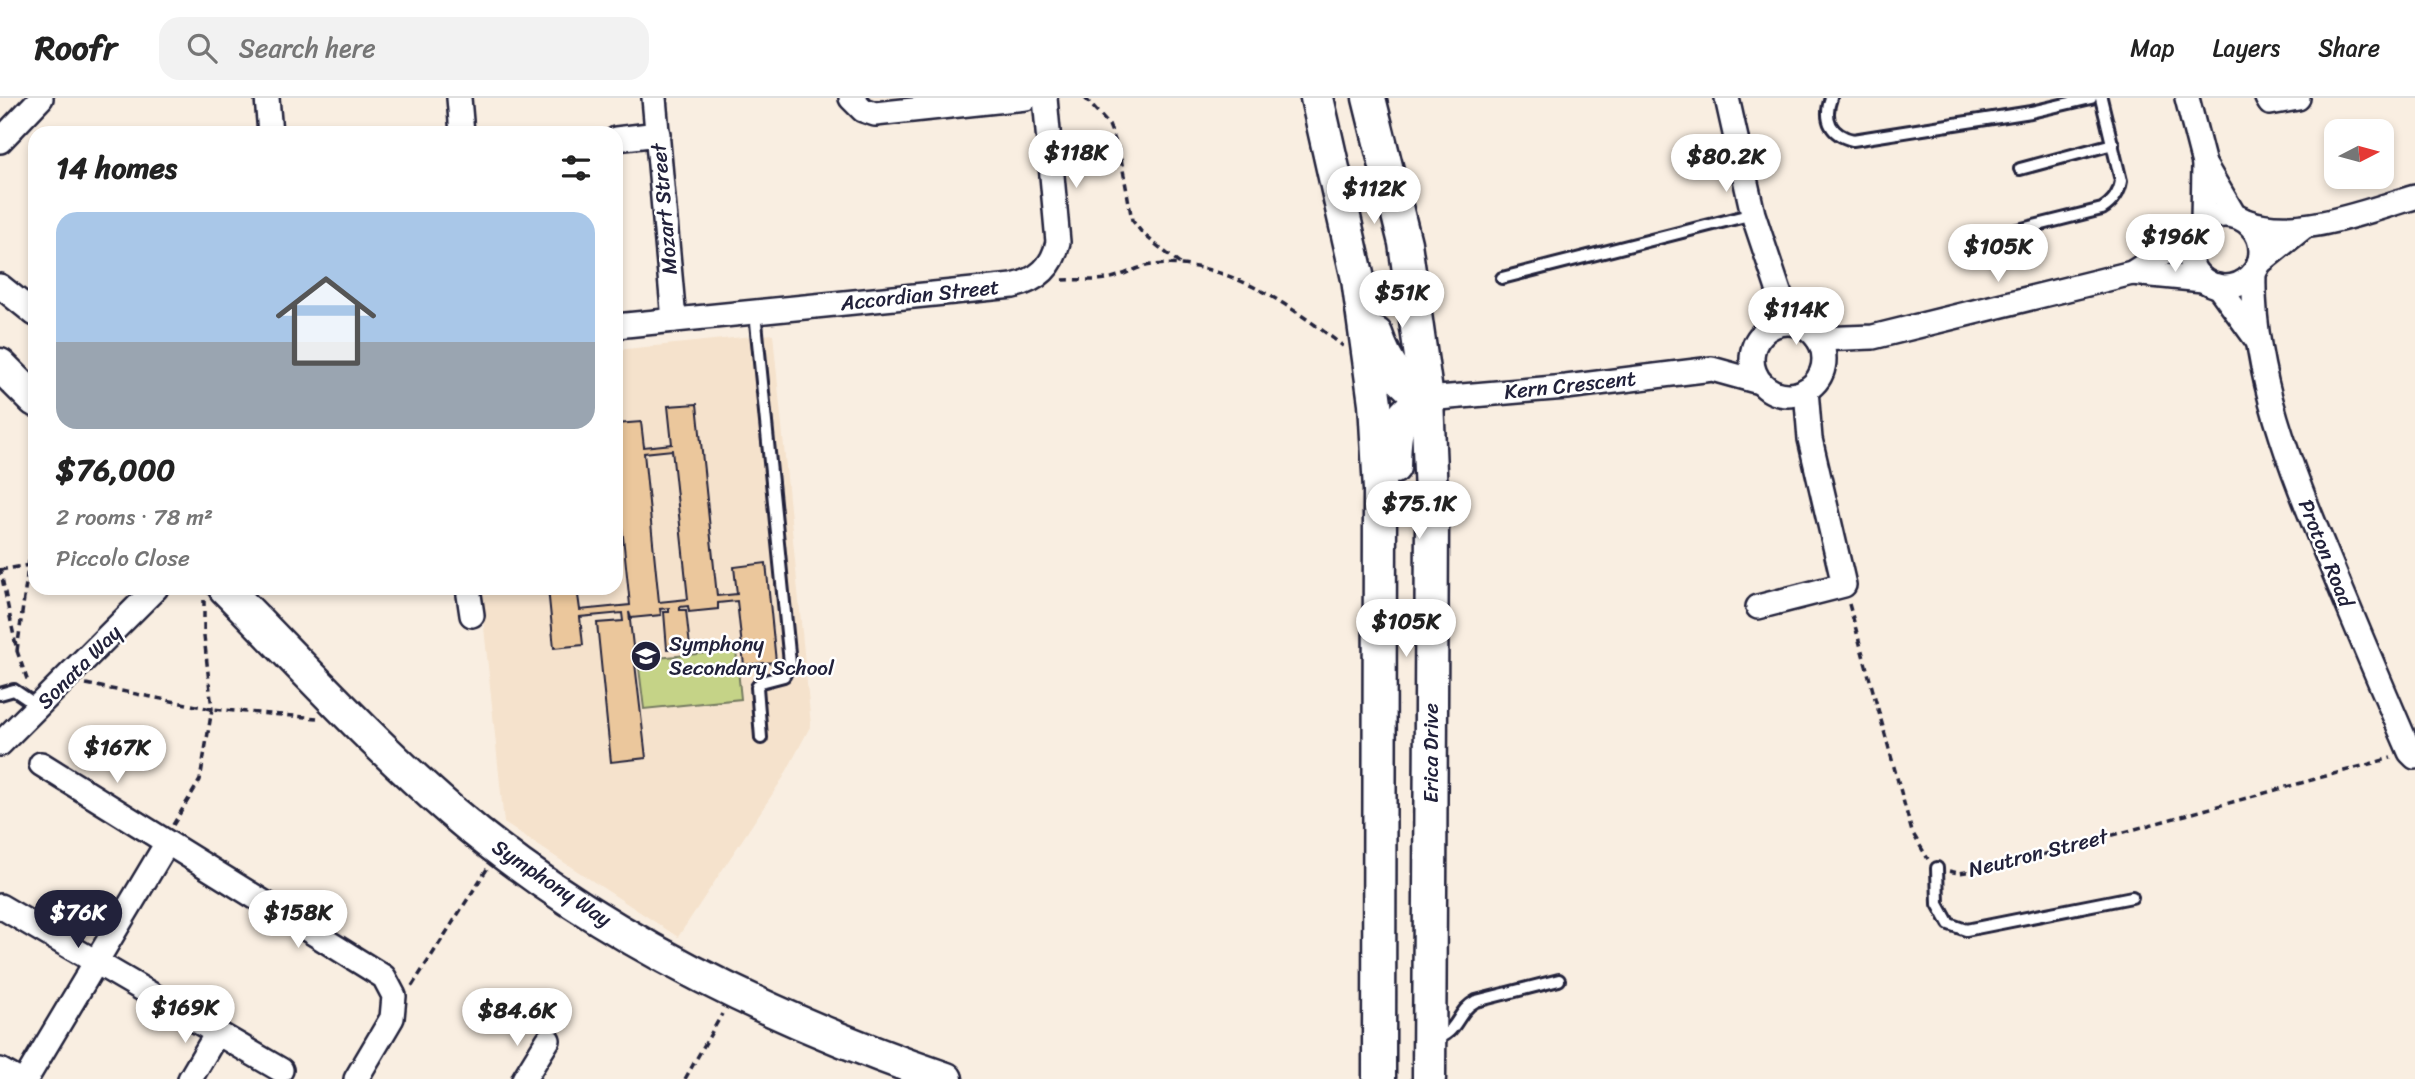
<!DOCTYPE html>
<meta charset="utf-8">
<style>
:root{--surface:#fff;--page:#f2f2f2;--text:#222;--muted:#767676;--line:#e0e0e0;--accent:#22223b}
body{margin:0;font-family:Sriracha,sans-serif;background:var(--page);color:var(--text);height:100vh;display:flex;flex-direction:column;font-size:26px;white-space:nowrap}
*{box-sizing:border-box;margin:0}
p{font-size:23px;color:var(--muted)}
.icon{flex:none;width:38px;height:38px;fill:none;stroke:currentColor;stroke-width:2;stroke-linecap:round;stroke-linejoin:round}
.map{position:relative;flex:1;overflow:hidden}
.drawer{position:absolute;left:28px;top:28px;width:595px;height:469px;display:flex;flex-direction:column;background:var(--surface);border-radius:21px;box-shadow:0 4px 10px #0003}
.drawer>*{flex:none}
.needle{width:46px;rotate:84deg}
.fabs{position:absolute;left:2324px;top:21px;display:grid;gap:14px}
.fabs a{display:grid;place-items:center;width:70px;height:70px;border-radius:14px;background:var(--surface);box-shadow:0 4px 10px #0003;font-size:35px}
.price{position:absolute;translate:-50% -60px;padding:0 16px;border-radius:24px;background:#fff;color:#222;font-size:23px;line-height:46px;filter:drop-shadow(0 2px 4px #0008)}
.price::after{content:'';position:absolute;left:50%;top:42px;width:21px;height:16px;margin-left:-10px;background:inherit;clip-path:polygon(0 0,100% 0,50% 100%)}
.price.selected{background:var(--accent);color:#fff}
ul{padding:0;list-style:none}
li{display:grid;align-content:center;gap:14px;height:371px;padding:0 28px}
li+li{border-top:2px solid var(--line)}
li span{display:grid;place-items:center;height:217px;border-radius:21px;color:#555}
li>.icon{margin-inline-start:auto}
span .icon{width:126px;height:126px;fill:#fffc;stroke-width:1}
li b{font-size:30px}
h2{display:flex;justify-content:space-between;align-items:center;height:84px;padding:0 28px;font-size:30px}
header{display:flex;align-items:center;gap:42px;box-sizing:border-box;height:98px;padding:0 35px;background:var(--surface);border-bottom:2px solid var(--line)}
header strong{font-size:33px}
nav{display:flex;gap:38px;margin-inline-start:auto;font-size:24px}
.search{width:490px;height:63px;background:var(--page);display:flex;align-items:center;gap:18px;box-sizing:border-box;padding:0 24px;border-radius:21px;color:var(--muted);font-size:26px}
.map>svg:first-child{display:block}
.built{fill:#f5e2cc}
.green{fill:#c5d387;stroke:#747a61;stroke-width:2}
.building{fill:#ebc79c;stroke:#22223b;stroke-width:2;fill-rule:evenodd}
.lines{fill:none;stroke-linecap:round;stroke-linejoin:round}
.lane-casing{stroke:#22223b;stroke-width:16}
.street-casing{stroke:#22223b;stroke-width:28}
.secondary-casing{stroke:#22223b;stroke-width:37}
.path{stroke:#22223b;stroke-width:3.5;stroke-dasharray:7 5;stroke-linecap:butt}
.lane{stroke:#fff;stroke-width:10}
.street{stroke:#fff;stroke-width:23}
.secondary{stroke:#fff;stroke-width:32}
.labels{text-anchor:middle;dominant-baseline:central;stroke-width:5;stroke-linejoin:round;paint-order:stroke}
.street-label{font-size:21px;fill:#22223b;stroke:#fff}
.poi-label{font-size:21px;fill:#22223b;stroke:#fff;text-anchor:start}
</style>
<header>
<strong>Roofr</strong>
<div class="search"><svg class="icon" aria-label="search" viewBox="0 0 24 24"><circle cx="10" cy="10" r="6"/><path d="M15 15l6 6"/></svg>Search here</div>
<nav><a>Map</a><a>Layers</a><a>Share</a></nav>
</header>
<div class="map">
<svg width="2415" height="981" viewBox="0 0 2415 981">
<rect width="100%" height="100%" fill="#f9eee1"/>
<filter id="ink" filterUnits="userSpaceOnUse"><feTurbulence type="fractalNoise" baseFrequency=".0143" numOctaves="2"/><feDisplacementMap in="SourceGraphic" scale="14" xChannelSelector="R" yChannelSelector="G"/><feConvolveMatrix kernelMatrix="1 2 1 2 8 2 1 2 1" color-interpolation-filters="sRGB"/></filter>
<g filter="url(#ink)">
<path class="built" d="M773,236L811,627L783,680L678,839L504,725L480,490H616V252Z"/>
<path class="green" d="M736,552L741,601L644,611L638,562Z"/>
<path class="building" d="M697,306L717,498L737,496L734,469L766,465L776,564L744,567L737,503L718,505V511L689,514L688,508L680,509V512H686L690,549L667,551L664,514H669V510L660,511L661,517L631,520L629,514L646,660L611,664L597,525L623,523L622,515L580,519L583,547L554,550L548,490H577L580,512L630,507L616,370V326L641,324L644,349L672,346L668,308ZM672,352L688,501L659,504L644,355Z"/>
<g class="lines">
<g class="lane-casing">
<g id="lane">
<path d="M1831,0C1823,22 1831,37 1853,42L2031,14L2091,0"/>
<path d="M2020,71L2113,46"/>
<path d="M1978,142L2102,111C2113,104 2119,96 2121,83L2101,0"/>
<path d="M1502,180L1753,116"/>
<path d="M755,214L790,565L784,578L761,584L757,589L761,640"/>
<path d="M0,596L14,592L39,609"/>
<path d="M1937,770L1938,806L1949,826L1966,832L2132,799"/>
<path d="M1432,942C1460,935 1455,914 1476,903L1559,882"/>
</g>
</g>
<g class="street-casing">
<g id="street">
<path d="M267,0L270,35"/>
<path d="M459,0L462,35"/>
<path d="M654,0L674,222"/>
<path d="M851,0L863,12L875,16L1026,0"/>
<path d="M1727,0L1753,116L1789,224"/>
<path d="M2187,0L2204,66L2203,124"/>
<path d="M2267,0L2270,5L2298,0"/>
<path d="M616,41L658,36"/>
<path d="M0,43L41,0"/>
<path d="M2204,66L2234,117"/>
<circle cx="2225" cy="153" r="36"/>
<path d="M2246,123C2296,142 2365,113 2415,99"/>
<path d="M2259,165L2305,128"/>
<path d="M2132,175L2203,182"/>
<path d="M2254,175C2251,276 2293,375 2331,467C2357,530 2383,592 2410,654L2415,659"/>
<path d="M0,188L35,216"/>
<path d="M2218,188L2257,242"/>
<circle cx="1788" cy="261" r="36"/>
<path d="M616,228L1013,188C1038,182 1053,169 1058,144L1045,0"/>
<path d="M1818,241L1873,239L2132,175L2192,137"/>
<path d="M1427,301L1566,289L1712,271L1759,284"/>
<path d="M468,490L472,517"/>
<path d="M1758,509L1844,487L1810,341L1806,292"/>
<path d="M0,646L156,490"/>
<path d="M41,666L384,879L394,898L392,920L356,981"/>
<path d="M0,808L281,972"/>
<path d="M0,972L16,981"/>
<path d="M26,981L167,745"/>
<path d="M190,981L217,935"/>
<path d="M524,981L548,942"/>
</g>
</g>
<g class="secondary-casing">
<g id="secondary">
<path d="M1317,0L1358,181L1375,305L1380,392L1379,981"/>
<path d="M1369,0L1405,145L1427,301L1432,421L1429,981"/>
<path d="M1376,236C1386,266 1400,286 1427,301"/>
<path d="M0,267L35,302"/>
<path d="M1394,369C1395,335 1393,317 1427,301"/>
<path d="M225,490C299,565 371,644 451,713C594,836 769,920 946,981"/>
</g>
</g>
<g class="path">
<path d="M1085,0L1109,27L1120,55L1132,122L1143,136L1181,167"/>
<path d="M1063,182C1077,181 1092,183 1106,181C1122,179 1137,168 1153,167C1224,160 1290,207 1343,248"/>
<path d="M0,470L17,553L28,584"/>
<path d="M0,472L35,466"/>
<path d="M1849,506L1912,734L1928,761"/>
<path d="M17,553L35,417"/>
<path d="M86,586L212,611L317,620"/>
<path d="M173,727L200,682L212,611L204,538V502"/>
<path d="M1949,773L1958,775L1991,771L2391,660"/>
<path d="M412,888L487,771"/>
<path d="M685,981L722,916"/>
</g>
<use href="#lane" class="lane"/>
<use href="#street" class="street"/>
<use href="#secondary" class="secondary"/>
</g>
</g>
<defs>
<g id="school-disc" transform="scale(1.575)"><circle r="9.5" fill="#22223b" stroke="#fff"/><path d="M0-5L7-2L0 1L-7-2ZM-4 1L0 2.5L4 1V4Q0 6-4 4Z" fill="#fff"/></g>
</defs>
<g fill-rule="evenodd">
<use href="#school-disc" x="646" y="558"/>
</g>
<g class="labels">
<g class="street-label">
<text transform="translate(664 111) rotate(-95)">Mozart Street</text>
<text transform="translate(920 197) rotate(-6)">Accordian Street</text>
<text transform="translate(1570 287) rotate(-6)">Kern Crescent</text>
<text transform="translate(2326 455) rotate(68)">Proton Road</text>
<text transform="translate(79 569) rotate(-45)">Sonata Way</text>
<text transform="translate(1431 655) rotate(-90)">Erica Drive</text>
<text transform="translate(2038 755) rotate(-14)">Neutron Street</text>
<text transform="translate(552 785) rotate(34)">Symphony Way</text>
</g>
<g class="poi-label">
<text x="669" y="546">Symphony<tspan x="669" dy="24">Secondary School</tspan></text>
</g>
</g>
</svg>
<div class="fabs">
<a><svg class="needle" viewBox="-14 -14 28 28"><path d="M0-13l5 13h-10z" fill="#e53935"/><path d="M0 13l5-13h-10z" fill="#767676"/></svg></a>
</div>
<b class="price" style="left:1076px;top:92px">$118K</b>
<b class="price" style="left:1726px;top:96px">$80.2K</b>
<b class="price" style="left:1374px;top:128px">$112K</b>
<b class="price" style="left:2175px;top:176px">$196K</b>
<b class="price" style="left:1998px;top:186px">$105K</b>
<b class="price" style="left:1402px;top:232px">$51K</b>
<b class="price" style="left:1796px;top:249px">$114K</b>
<b class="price" style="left:1419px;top:443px">$75.1K</b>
<b class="price" style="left:1406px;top:561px">$105K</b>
<b class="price" style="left:117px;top:687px">$167K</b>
<b class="price selected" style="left:78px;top:852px">$76K</b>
<b class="price" style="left:298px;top:852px">$158K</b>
<b class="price" style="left:185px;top:947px">$169K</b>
<b class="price" style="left:517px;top:950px">$84.6K</b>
<section class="drawer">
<h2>14 homes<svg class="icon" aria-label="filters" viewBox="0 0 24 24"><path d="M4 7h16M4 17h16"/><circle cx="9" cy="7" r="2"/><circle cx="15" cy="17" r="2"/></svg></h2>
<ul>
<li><span style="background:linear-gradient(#a9c7e8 60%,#9aa5b1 0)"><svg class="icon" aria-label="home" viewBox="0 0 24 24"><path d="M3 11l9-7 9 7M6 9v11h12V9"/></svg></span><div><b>$76,000</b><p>2 rooms · 78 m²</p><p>Piccolo Close</p></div></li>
</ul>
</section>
</div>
